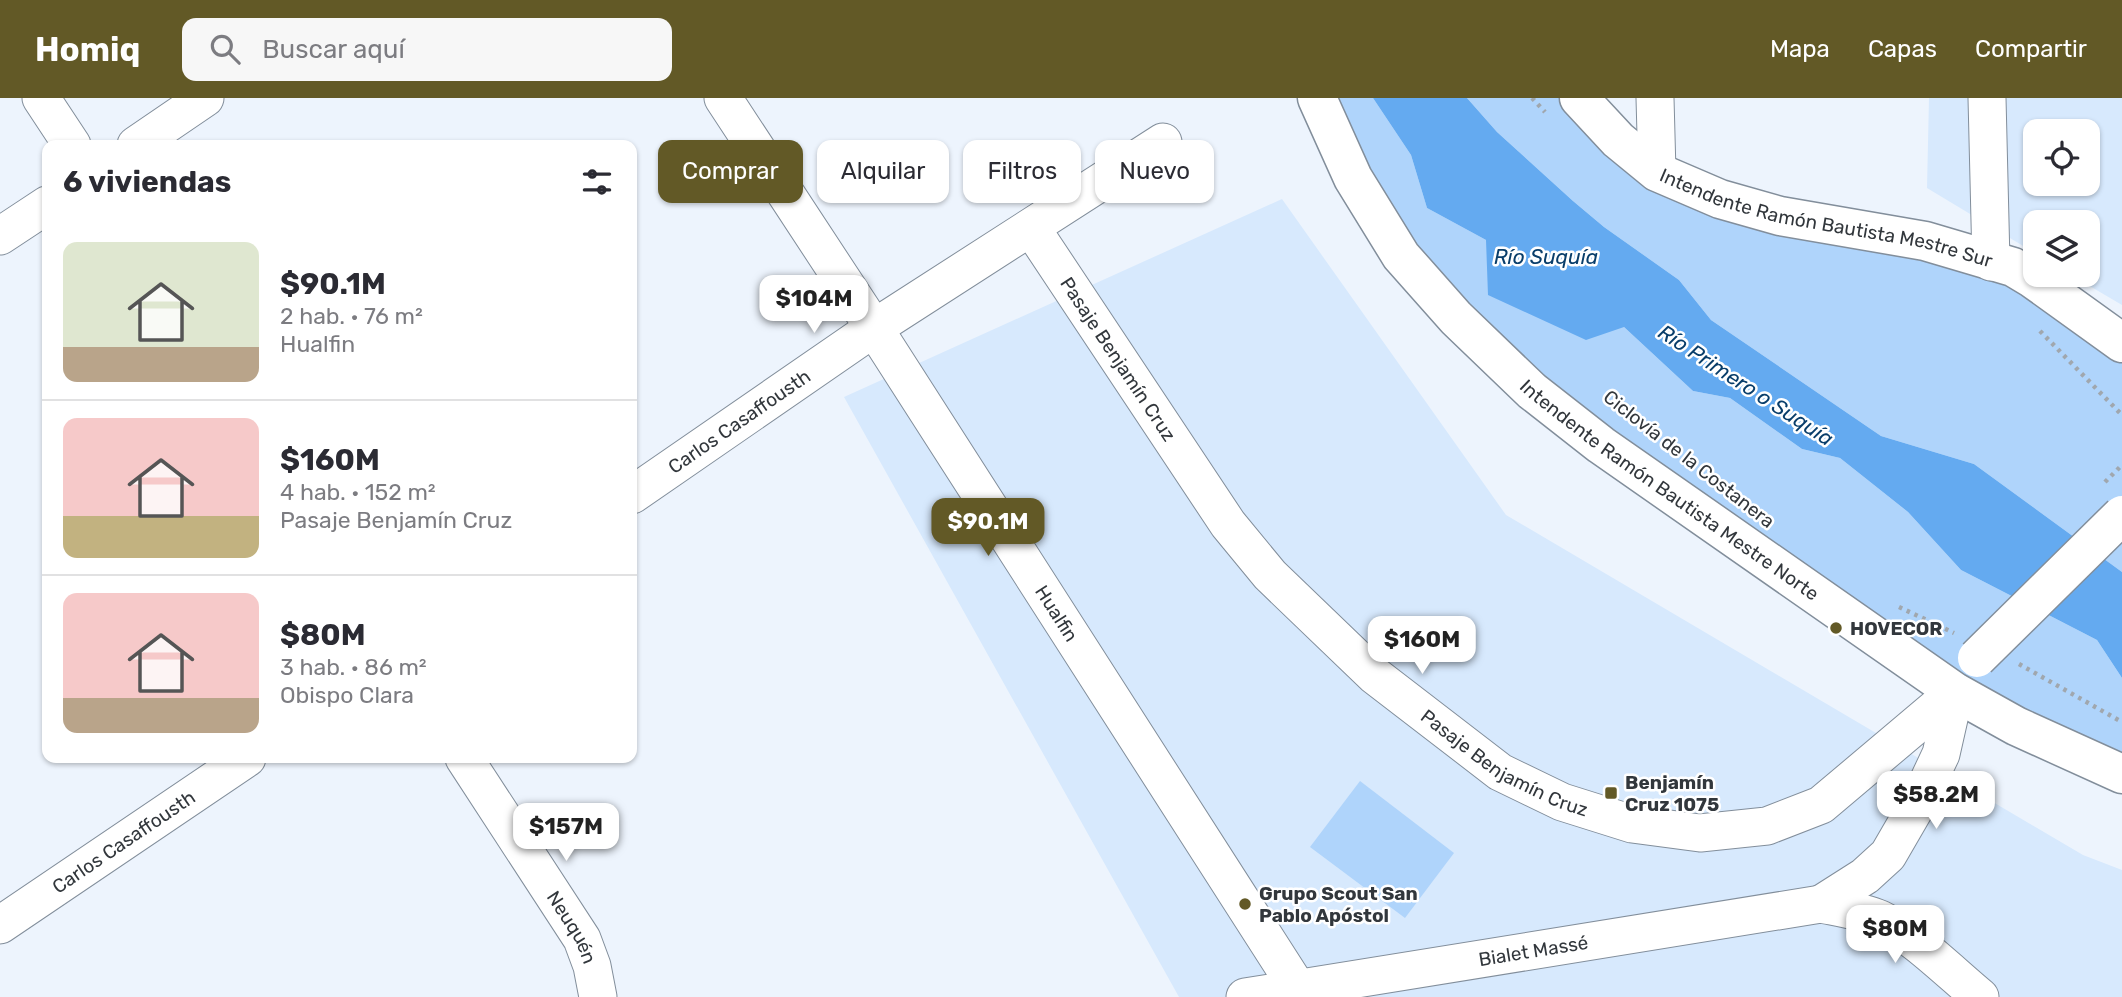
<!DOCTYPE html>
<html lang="es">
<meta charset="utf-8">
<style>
:root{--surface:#fff;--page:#f7f7f7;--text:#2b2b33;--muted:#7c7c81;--line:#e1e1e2;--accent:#625926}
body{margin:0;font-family:Rubik,sans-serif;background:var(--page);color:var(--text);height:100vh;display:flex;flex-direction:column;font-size:26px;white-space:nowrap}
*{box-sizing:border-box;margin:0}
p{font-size:23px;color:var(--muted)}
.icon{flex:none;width:38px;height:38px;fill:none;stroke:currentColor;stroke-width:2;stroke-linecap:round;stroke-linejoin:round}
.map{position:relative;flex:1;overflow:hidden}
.drawer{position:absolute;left:42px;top:42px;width:595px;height:623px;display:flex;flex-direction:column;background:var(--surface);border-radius:14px;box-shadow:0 2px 5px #0004}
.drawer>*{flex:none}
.guide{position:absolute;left:658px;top:42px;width:665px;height:63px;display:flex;gap:14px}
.buttons{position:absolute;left:2023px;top:21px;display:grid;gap:14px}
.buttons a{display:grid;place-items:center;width:77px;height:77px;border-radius:14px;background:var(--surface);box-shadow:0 2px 5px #0004;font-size:35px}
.price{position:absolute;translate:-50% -60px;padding:0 16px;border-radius:14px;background:#fff;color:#222;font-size:23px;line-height:46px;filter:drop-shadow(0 2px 4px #0008)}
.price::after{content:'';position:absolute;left:50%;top:42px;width:21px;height:16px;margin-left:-10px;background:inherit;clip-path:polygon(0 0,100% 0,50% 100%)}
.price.current{background:var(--accent);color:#fff}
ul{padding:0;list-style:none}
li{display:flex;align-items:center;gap:21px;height:175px;padding:0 21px}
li+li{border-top:2px solid var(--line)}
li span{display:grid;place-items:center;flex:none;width:196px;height:140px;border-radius:14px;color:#555}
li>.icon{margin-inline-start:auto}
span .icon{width:84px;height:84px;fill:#fffc;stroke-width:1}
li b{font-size:30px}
h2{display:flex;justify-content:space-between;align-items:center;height:84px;padding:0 21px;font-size:30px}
.tag{padding:0 24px;border-radius:14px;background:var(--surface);box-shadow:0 2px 5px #0004;font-size:24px;line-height:63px}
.tag.current{background:var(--accent);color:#fff}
header{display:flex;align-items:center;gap:42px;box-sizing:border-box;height:98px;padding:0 35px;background:var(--accent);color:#fff}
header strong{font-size:33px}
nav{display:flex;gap:38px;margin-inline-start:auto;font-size:24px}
.search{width:490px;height:63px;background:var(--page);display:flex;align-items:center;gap:18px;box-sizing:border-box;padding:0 24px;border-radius:14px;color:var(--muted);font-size:26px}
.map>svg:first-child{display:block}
.built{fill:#d7e9fd;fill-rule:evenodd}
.green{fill:#afd4fb}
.water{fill:#64aaf0}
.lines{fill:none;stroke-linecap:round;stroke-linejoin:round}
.minor-casing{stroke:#828e9b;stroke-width:39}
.primary-casing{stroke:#828e9b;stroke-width:41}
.path{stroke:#a0a7ae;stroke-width:4.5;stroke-dasharray:3.5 5;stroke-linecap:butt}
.minor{stroke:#fff;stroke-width:37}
.primary{stroke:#fff;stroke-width:38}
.tertiary-bridge-casing{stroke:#828e9b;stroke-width:41;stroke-linecap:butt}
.path-bridge{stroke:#a0a7ae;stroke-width:4.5;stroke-dasharray:3.5 5;stroke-linecap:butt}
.tertiary-bridge{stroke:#fff;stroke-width:38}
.poi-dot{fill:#625926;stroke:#fff;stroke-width:2.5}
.labels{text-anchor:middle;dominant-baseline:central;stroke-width:5;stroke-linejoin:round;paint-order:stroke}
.street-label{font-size:19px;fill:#32373c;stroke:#fff}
.poi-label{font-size:19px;font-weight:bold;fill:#32373c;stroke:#fff;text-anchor:start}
.water-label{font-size:21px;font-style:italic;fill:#093e6b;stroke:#fff}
</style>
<header>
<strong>Homiq</strong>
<div class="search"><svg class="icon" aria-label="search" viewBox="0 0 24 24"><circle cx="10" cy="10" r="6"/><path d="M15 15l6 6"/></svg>Buscar aquí</div>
<nav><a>Mapa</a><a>Capas</a><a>Compartir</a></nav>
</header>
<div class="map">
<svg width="2122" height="899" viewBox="0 0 2122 899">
<rect width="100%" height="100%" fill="#edf4fd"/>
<g class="built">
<path d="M1929,0H2122V207L2071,177H2088V124H2035V155L1927,90ZM2035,33H2088V86H2035Z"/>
<path d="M1282,101L1506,417L2083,757L2122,772V899H1179L844,299Z"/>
</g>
<g class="green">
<path d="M1317,0H1373L1411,57L1427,110L1486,142L1624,229L1693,293L1730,300L1802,351L1840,360L1908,414L1961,472L2097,542L2122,580V676L2016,628L1456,220Z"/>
<path d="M1467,0H1579L1657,74L1925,143L2122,245V474L1974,366L1881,338L1711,222L1679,182L1604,129L1573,103L1497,34Z"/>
<path d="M1360,683L1454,755L1405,820L1310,749Z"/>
</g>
<path class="water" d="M1373,0H1467L1497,34L1573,103L1604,129L1679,182L1711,222L1881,338L1974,366L2122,474V580L2097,542L1961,472L1908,414L1840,360L1802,351L1730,300L1693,293L1624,229L1586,242L1488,197L1486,142L1427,110L1411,57Z"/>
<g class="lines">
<g class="minor-casing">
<g id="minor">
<path d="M41,0L72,47"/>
<path id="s1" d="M723,0L874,230L1298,891"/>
<path d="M1655,0L1657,74"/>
<path d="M1987,0L1991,164"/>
<path d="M136,47L205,0"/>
<path id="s2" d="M1032,131L1228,426L1270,477L1374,577L1500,674L1562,704L1632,726L1700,735L1767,728L1821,707L1955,594"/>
<path d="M0,138L47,107"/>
<path id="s3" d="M632,397L874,230L1163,44"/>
<path id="s4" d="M464,660L582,841L592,868L598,899"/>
<path d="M1821,806L1865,778L1888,757L1917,707L1941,656L1955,594"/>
<path id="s5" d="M0,827L247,660"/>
<path id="s6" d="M1245,899L1821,806C1841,810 1862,813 1880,821C1913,837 1951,875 1980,899"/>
</g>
</g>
<g class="primary-casing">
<g id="primary">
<path id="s7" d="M1317,0L1353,80L1401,158L1456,220L1532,293L1601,347L1955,594L2016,628L2122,676"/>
<path id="s8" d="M1579,0L1618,42L1657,74L1720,101L1780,118L1925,143L2013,169L2033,181L2122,245"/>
</g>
</g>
<g class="path">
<path d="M1532,0L1545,14"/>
<path d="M2040,233L2122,317"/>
<path d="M1899,509L1954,535"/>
<path d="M2019,566L2122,624"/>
</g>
<use href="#minor" class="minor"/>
<use href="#primary" class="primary"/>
<g class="tertiary-bridge-casing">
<path id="tertiary-bridge" d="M1977,560L2122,417"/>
</g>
<path class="path-bridge" d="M2105,384L2122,367"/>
<use href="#tertiary-bridge" class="tertiary-bridge"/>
</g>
<g class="poi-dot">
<circle cx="1836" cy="530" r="7"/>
<rect x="1604" y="688" width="14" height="14" rx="3.5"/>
<circle cx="1245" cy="806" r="7"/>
</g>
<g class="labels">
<g class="street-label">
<text stroke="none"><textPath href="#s8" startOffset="284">Intendente Ramón Bautista Mestre Sur</textPath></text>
<text stroke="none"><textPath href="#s2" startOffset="156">Pasaje Benjamín Cruz</textPath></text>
<text stroke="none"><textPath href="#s3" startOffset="130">Carlos Casaffousth</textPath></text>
<text transform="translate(1689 361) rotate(38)">Ciclovía de la Costanera</text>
<text stroke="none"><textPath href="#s7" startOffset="537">Intendente Ramón Bautista Mestre Norte</textPath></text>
<text stroke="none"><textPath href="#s1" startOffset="614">Hualfin</textPath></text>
<text stroke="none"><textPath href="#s2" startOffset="723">Pasaje Benjamín Cruz</textPath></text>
<text stroke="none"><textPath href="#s5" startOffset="149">Carlos Casaffousth</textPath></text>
<text stroke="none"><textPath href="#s4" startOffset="201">Neuquén</textPath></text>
<text stroke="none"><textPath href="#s6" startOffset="292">Bialet Massé</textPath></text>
</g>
<g class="poi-label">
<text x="1850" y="530">HOVECOR</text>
<text x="1625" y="684">Benjamín<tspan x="1625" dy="22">Cruz 1075</tspan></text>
<text x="1259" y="795">Grupo Scout San<tspan x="1259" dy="22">Pablo Apóstol</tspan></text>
</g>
<g class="water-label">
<text x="1546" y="158">Río Suquía</text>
<text transform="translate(1746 287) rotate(33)">Río Primero o Suquía</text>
</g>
</g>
</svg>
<div class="buttons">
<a><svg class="icon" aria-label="locate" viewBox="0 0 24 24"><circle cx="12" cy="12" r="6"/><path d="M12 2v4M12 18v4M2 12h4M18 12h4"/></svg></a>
<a><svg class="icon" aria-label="layers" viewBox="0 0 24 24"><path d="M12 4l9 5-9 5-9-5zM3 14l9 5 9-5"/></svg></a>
</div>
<b class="price" style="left:814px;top:237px">$104M</b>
<b class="price current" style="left:988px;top:460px">$90.1M</b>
<b class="price" style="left:1422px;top:578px">$160M</b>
<b class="price" style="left:1936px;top:733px">$58.2M</b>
<b class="price" style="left:566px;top:765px">$157M</b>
<b class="price" style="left:1895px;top:867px">$80M</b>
<div class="guide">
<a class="tag current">Comprar</a>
<a class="tag">Alquilar</a>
<a class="tag">Filtros</a>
<a class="tag">Nuevo</a>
</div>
<section class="drawer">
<h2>6 viviendas<svg class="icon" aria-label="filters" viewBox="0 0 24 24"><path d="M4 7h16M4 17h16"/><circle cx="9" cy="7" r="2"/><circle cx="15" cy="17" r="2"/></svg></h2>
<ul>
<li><span style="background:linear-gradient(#dfe7d0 75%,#b9a48a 0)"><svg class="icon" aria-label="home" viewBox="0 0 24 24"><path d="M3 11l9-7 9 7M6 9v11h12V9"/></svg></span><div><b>$90.1M</b><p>2 hab. · 76 m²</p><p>Hualfin</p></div></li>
<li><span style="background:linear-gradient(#f6c9c9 70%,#c2b280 0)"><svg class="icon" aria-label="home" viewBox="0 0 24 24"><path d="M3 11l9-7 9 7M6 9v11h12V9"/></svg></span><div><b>$160M</b><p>4 hab. · 152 m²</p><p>Pasaje Benjamín Cruz</p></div></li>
<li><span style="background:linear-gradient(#f6c9c9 75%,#b9a48a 0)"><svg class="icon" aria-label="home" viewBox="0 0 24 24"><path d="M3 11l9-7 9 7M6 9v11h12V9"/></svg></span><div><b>$80M</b><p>3 hab. · 86 m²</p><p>Obispo Clara</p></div></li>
</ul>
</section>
</div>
